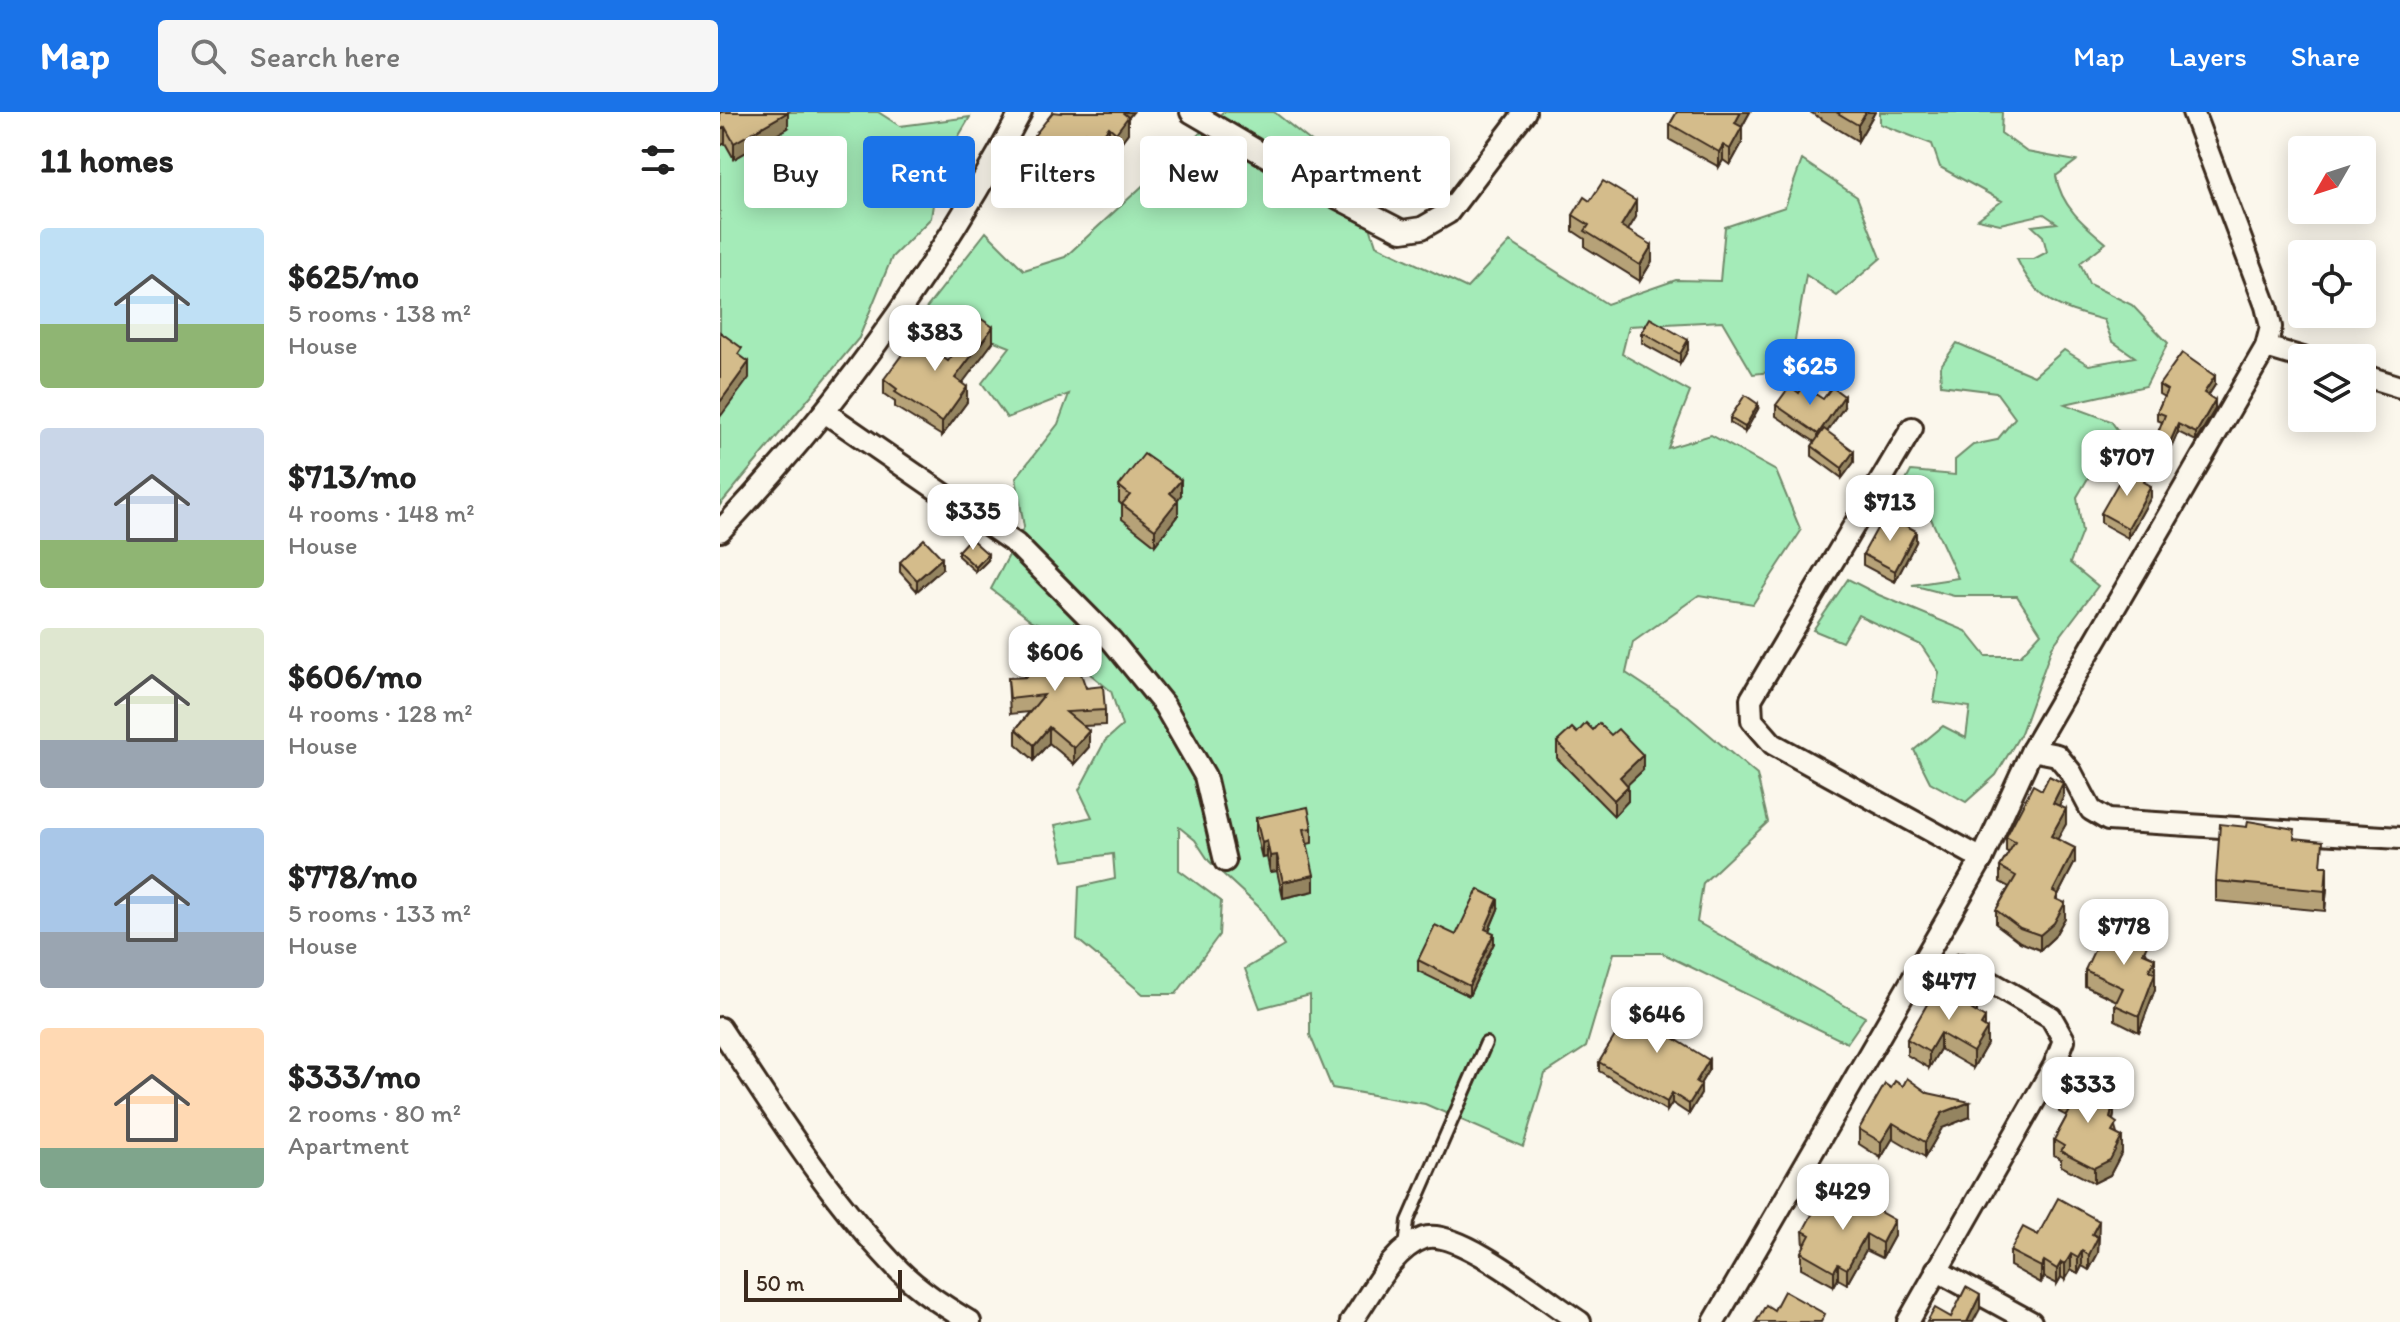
<!DOCTYPE html>
<meta charset="utf-8">
<style>
:root{--surface:#fff;--page:#f6f6f6;--text:#222;--muted:#767676;--accent:#1a73e8}
body{margin:0;font-family:Itim,sans-serif;background:var(--page);color:var(--text);height:100vh;display:flex;flex-direction:column;font-size:30px;white-space:nowrap}
*{box-sizing:border-box;margin:0}
p{font-size:26px;color:var(--muted)}
.icon{flex:none;width:44px;height:44px;fill:none;stroke:currentColor;stroke-width:2;stroke-linecap:round;stroke-linejoin:round}
.map{position:relative;flex:1;overflow:hidden}
.panel{display:flex;flex-direction:column;background:var(--surface);width:720px}
.panel>*{flex:none}
.guide{position:absolute;left:24px;top:24px;width:760px;height:72px;display:flex;gap:16px}
.needle{width:52px;rotate:231deg}
.controls{position:absolute;left:1568px;top:24px;display:grid;gap:16px}
.controls a{display:grid;place-items:center;width:88px;height:88px;border-radius:8px;background:var(--surface);box-shadow:0 4px 20px #0003;font-size:40px}
.scale{position:absolute;left:24px;bottom:20px;width:158px;box-sizing:border-box;padding-left:8px;border:4px solid #3b2a1e;border-top:0;font-size:22px;line-height:28px;white-space:nowrap;color:#3b2a1e;-webkit-text-stroke:6px #fbf7ec;paint-order:stroke}
.price{position:absolute;translate:-50% -68px;padding:0 18px;border-radius:16px;background:#fff;color:#222;font-size:26px;line-height:52px;filter:drop-shadow(0 2px 4px #0008)}
.price::after{content:'';position:absolute;left:50%;top:48px;width:24px;height:18px;margin-left:-12px;background:inherit;clip-path:polygon(0 0,100% 0,50% 100%)}
.price.selected{background:var(--accent);color:#fff}
ul{padding:0;list-style:none}
li{display:flex;align-items:center;gap:24px;height:200px;padding:0 40px}
li span{display:grid;place-items:center;flex:none;width:224px;height:160px;border-radius:8px;color:#555}
li>.icon{margin-inline-start:auto}
span .icon{width:96px;height:96px;fill:#fffc;stroke-width:1}
li b{font-size:34px}
h2{display:flex;justify-content:space-between;align-items:center;height:96px;padding:0 40px;font-size:34px}
.tag{padding:0 28px;border-radius:8px;background:var(--surface);box-shadow:0 4px 20px #0003;font-size:28px;line-height:72px}
.tag.selected{background:var(--accent);color:#fff}
header{display:flex;align-items:center;gap:48px;box-sizing:border-box;height:112px;padding:0 40px;background:var(--accent);color:#fff}
header strong{font-size:38px}
nav{display:flex;gap:44px;margin-inline-start:auto;font-size:28px}
.search{width:560px;height:72px;background:var(--page);display:flex;align-items:center;gap:20px;box-sizing:border-box;padding:0 28px;border-radius:8px;color:var(--muted);font-size:30px}
main{display:flex;flex:1;min-height:0}
.map>svg:first-child{display:block}
.green{fill:#a4ebb8;stroke:#708a6b;stroke-width:2}
.lines{fill:none;stroke-linecap:round;stroke-linejoin:round}
.service-casing{stroke:#3b2a1e;stroke-width:16}
.minor-casing{stroke:#3b2a1e;stroke-width:26}
.service{stroke:#fbf7ec;stroke-width:10}
.minor{stroke:#fbf7ec;stroke-width:20}
.wall{fill:#b6a278;stroke:#3b2a1e;stroke-width:2}
.shaded-wall{fill:#948461;stroke:#3b2a1e;stroke-width:2}
.building{fill:#d4bc8b;stroke:#3b2a1e;stroke-width:2}
</style>
<header>
<strong>Map</strong>
<div class="search"><svg class="icon" aria-label="search" viewBox="0 0 24 24"><circle cx="10" cy="10" r="6"/><path d="M15 15l6 6"/></svg>Search here</div>
<nav><a>Map</a><a>Layers</a><a>Share</a></nav>
</header>
<main>
<section class="panel">
<h2>11 homes<svg class="icon" aria-label="filters" viewBox="0 0 24 24"><path d="M4 7h16M4 17h16"/><circle cx="9" cy="7" r="2"/><circle cx="15" cy="17" r="2"/></svg></h2>
<ul>
<li><span style="background:linear-gradient(#bfe0f5 60%,#8fb573 0)"><svg class="icon" aria-label="home" viewBox="0 0 24 24"><path d="M3 11l9-7 9 7M6 9v11h12V9"/></svg></span><div><b>$625/mo</b><p>5 rooms · 138 m²</p><p>House</p></div></li>
<li><span style="background:linear-gradient(#c9d6e8 70%,#8fb573 0)"><svg class="icon" aria-label="home" viewBox="0 0 24 24"><path d="M3 11l9-7 9 7M6 9v11h12V9"/></svg></span><div><b>$713/mo</b><p>4 rooms · 148 m²</p><p>House</p></div></li>
<li><span style="background:linear-gradient(#dfe7d0 70%,#9aa5b1 0)"><svg class="icon" aria-label="home" viewBox="0 0 24 24"><path d="M3 11l9-7 9 7M6 9v11h12V9"/></svg></span><div><b>$606/mo</b><p>4 rooms · 128 m²</p><p>House</p></div></li>
<li><span style="background:linear-gradient(#a9c7e8 65%,#9aa5b1 0)"><svg class="icon" aria-label="home" viewBox="0 0 24 24"><path d="M3 11l9-7 9 7M6 9v11h12V9"/></svg></span><div><b>$778/mo</b><p>5 rooms · 133 m²</p><p>House</p></div></li>
<li><span style="background:linear-gradient(#ffd9b3 75%,#7fa58c 0)"><svg class="icon" aria-label="home" viewBox="0 0 24 24"><path d="M3 11l9-7 9 7M6 9v11h12V9"/></svg></span><div><b>$333/mo</b><p>2 rooms · 80 m²</p><p>Apartment</p></div></li>
</ul>
</section>
<div class="map">
<svg width="1680" height="1210" viewBox="0 0 1680 1210">
<rect width="100%" height="100%" fill="#fbf7ec"/>
<filter id="ink" filterUnits="userSpaceOnUse"><feTurbulence type="fractalNoise" baseFrequency=".0125" numOctaves="2"/><feDisplacementMap in="SourceGraphic" scale="16" xChannelSelector="R" yChannelSelector="G"/><feConvolveMatrix kernelMatrix="1 2 1 2 8 2 1 2 1" color-interpolation-filters="sRGB"/></filter>
<g filter="url(#ink)">
<g class="green">
<path d="M0,0H158L180,14L250,5L218,59L211,106L172,145L139,226L0,393Z"/>
<path d="M503,0H554L633,63L656,133L747,176L790,130L887,192L956,168L1000,169L1005,115L1065,95L1082,48L1137,85L1161,146L1117,184L1086,163L1070,258L1033,262L1002,209L909,214L902,242L970,280L948,336L991,323L1056,359L1081,419L1033,492L979,483L913,530L906,561L957,595L1037,663L1048,710L983,771L977,810L1145,905L1127,931L942,841H894L866,935L825,962L803,1035L705,992L612,976L590,923V883L540,896L525,857L564,834L540,796L489,749L475,728L459,715V758L501,789L499,823L456,882H423L357,827L359,775L395,767L393,742L344,749L335,713L372,705L359,678L385,629L402,614L391,579L369,561L351,523L312,509L271,477L304,415L296,366L338,312L349,282L287,306L262,271L290,235L251,220L222,242L205,198L266,120L304,158L345,145Z"/>
<path d="M1160,0H1282L1281,21L1307,40L1356,49L1336,64C1341,94 1363,112 1386,131L1360,151L1369,172L1412,193L1448,231L1426,274L1345,292L1391,309L1411,337L1378,349L1357,385L1362,420L1350,451L1378,474L1332,535L1301,621L1276,663L1246,690L1210,670L1194,638L1223,614L1246,626L1250,595L1214,590L1219,560L1201,533L1138,503L1122,530L1093,518L1128,467L1159,483L1246,519L1266,544H1300L1321,521L1297,484H1234L1192,473L1238,466L1207,398L1209,374L1173,393L1191,359L1235,363V348L1253,333L1277,328L1295,306L1276,280L1221,273L1220,255L1237,231L1314,264L1344,238L1369,253L1415,245L1392,229L1384,208C1340,196 1317,191 1297,147H1314L1327,140L1323,124L1312,114L1337,111L1324,102L1280,112L1258,107L1282,89L1220,55L1212,32L1160,12Z"/>
</g>
<g class="lines">
<g class="service-casing">
<path id="service" d="M685,1136L688,1109L766,931"/>
</g>
<g class="minor-casing">
<g id="minor">
<path d="M471,0L616,85L682,119L702,116L728,101L805,0"/>
<path d="M1546,235L1583,246"/>
<path d="M1642,263L1680,275"/>
<path d="M106,301L296,432L392,529L444,593L485,664L505,749"/>
<path d="M0,419C120,293 219,154 301,0"/>
<path d="M1312,638L1337,643L1351,660L1371,698L1388,708L1680,726"/>
<path d="M1262,747L1312,638L1546,235L1551,215L1546,194L1473,0"/>
<path d="M0,916C55,999 110,1088 180,1159C200,1179 226,1195 250,1210"/>
<path d="M1216,1158L1311,1210"/>
<path d="M631,1210C651,1183 670,1138 704,1126C737,1114 830,1191 860,1210"/>
<path d="M994,1210L1262,747L1053,632L1032,608L1031,587L1192,316"/>
<path d="M1188,1210L1334,954L1344,928L1331,905L1241,853"/>
</g>
</g>
<use href="#service" class="service"/>
<use href="#minor" class="minor"/>
</g>
<g class="wall">
<path d="M0,0L68,16L14,47L5,31L0,34Z"/>
<path d="M342,0H413L408,6V21L396,37L389,31L377,46L366,37L353,54L336,41L329,51L314,40V24Z"/>
<path d="M957,0H1030L1022,15V31L1010,53L1003,48L999,55L950,28V12Z"/>
<path d="M1090,0H1155L1138,29Z"/>
<path d="M870,89L916,105L908,118L932,149L920,169L865,135V127L853,119V103Z"/>
<path d="M922,220L968,238L960,252L922,231Z"/>
<path d="M273,230L242,271L247,290L222,324L175,295V290L164,282V267L228,249Z"/>
<path d="M1439,273H1495L1488,284L1495,297L1476,329L1458,320L1444,352L1431,347V339L1442,310L1437,308V300L1444,285L1439,282Z"/>
<path d="M1079,281L1124,295L1107,320L1134,350L1122,366L1092,344V334L1095,330L1056,304V293Z"/>
<path d="M1038,297L1025,320L1010,311V306Z"/>
<path d="M1427,372L1431,385L1408,426L1381,411V401Z"/>
<path d="M399,374L461,383L458,387V403L435,433L402,407V393L399,390Z"/>
<path d="M1196,430L1175,470L1143,453V442Z"/>
<path d="M238,439L268,448L256,460L238,444Z"/>
<path d="M180,450L222,457L197,479L180,460Z"/>
<path d="M322,522L385,598V613L363,614L369,635L354,652L329,631L314,648L296,632V617L309,600L290,602L288,566H304V551L322,530Z"/>
<path d="M873,618L923,658L907,673L908,689L894,704L837,646V630L857,621Z"/>
<path d="M1343,686L1339,694L1346,712L1337,727L1355,750L1338,783V788L1345,806L1334,825L1320,838L1300,830L1276,812V798L1289,775L1280,770V755L1289,741L1286,739V725Z"/>
<path d="M536,706L592,716V731L587,732L594,779L563,786L557,759L550,760L547,745L542,746L536,722Z"/>
<path d="M1575,726L1602,754L1607,775L1605,799L1496,789V769Z"/>
<path d="M778,797L769,819L774,831L749,884L698,859V848L736,823Z"/>
<path d="M1401,823L1422,831L1427,842L1435,846V877L1419,920L1395,908V893L1397,889L1365,874V858Z"/>
<path d="M963,900L948,923L989,957L980,972L981,982L969,1002L952,991L947,999L879,959V950L927,907Z"/>
<path d="M1257,901L1265,915L1267,932L1253,956L1220,937L1209,956L1187,943V927Z"/>
<path d="M1183,974L1208,981L1250,1005L1222,1016L1205,1045L1173,1026L1161,1046L1139,1032V1017L1171,976Z"/>
<path d="M1339,985L1394,1003L1393,1008L1402,1040L1390,1063L1374,1071L1341,1054V1047L1334,1043V1028L1347,1004L1339,1000Z"/>
<path d="M1108,1101L1174,1124L1162,1146L1146,1138L1127,1172L1118,1167L1114,1174L1081,1156V1140L1084,1135L1083,1119Z"/>
<path d="M1318,1123L1379,1124L1378,1141L1369,1158L1362,1154L1358,1162L1351,1158L1345,1168L1341,1165L1337,1172L1324,1165L1321,1171L1290,1154V1139Z"/>
</g>
<g class="shaded-wall">
<path d="M68,0V16L14,47V31Z"/>
<path d="M401,0H413L408,6V21L396,37V21Z"/>
<path d="M1021,0H1030L1015,27V11Z"/>
<path d="M1146,0H1155L1138,29V13Z"/>
<path d="M5,15V31L0,34V18Z"/>
<path d="M389,15V31L377,46V30Z"/>
<path d="M1022,15V31L1010,53V37Z"/>
<path d="M366,21V37L353,54V38Z"/>
<path d="M336,26V41L329,51V36Z"/>
<path d="M1003,33V48L999,55V40Z"/>
<path d="M916,89V105L901,130V114Z"/>
<path d="M932,133V149L920,169V153Z"/>
<path d="M273,215V230L235,281V266Z"/>
<path d="M968,228V238L960,252V242Z"/>
<path d="M29,250V266L0,305V290Z"/>
<path d="M1495,264V273L1484,290V281Z"/>
<path d="M247,275V290L222,324V310Z"/>
<path d="M1124,284V295L1098,333V322Z"/>
<path d="M1495,288V297L1476,329V321Z"/>
<path d="M1038,292V297L1025,320V315Z"/>
<path d="M1458,312V320L1444,352V344Z"/>
<path d="M1134,339V350L1122,366V356Z"/>
<path d="M461,368V383L450,397V381Z"/>
<path d="M1431,374V385L1408,426V416Z"/>
<path d="M458,388V403L435,433V417Z"/>
<path d="M1196,419V430L1175,470V459Z"/>
<path d="M268,442V448L256,460V455Z"/>
<path d="M222,446V457L197,479V468Z"/>
<path d="M329,615V631L314,648V633Z"/>
<path d="M369,619V635L354,652V636Z"/>
<path d="M923,643V658L900,680V665Z"/>
<path d="M1343,671V686L1333,705V691Z"/>
<path d="M908,674V689L894,704V688Z"/>
<path d="M1346,697V712L1331,739V724Z"/>
<path d="M547,729V745L542,746V731Z"/>
<path d="M1355,736V750L1338,783V797L1333,779Z"/>
<path d="M557,743V759L550,760V744Z"/>
<path d="M1607,754V775L1605,799V779Z"/>
<path d="M594,763V779L563,786V770Z"/>
<path d="M778,787V797L765,827V817Z"/>
<path d="M1345,791V806L1334,825L1320,838V823Z"/>
<path d="M774,821V831L749,884V874Z"/>
<path d="M1435,846V862L1429,858Z"/>
<path d="M1435,861V877L1419,920V904Z"/>
<path d="M1257,889V904L1252,898Z"/>
<path d="M963,891V900L944,930V920Z"/>
<path d="M1265,906V920L1267,917V932L1253,956V940L1261,913Z"/>
<path d="M1220,921V937L1209,956V940Z"/>
<path d="M989,948V957L976,979V970Z"/>
<path d="M981,973V982L969,1002V992Z"/>
<path d="M952,981V991L947,999V990Z"/>
<path d="M1394,988V1003L1390,1021V1006Z"/>
<path d="M1250,990V1005L1222,1016L1205,1045V1030L1222,1001Z"/>
<path d="M1173,1011V1026L1161,1046V1030Z"/>
<path d="M1402,1025V1040L1390,1063L1374,1071V1056Z"/>
<path d="M1174,1108V1124L1162,1146V1131Z"/>
<path d="M1379,1109L1378,1141L1369,1158V1143L1372,1122Z"/>
<path d="M1146,1122V1138L1127,1172V1157Z"/>
<path d="M1362,1139V1154L1358,1162V1146Z"/>
<path d="M1351,1142V1158L1345,1168V1152Z"/>
<path d="M1324,1149V1165L1321,1171V1155Z"/>
<path d="M1341,1150V1165L1337,1172V1157Z"/>
<path d="M1118,1152V1167L1114,1174V1159Z"/>
<path d="M1260,1183V1197L1253,1210H1247Z"/>
</g>
<g class="building">
<path d="M0,0H68L14,31L5,15L0,18Z"/>
<path d="M333,0L341,1L342,0H402L408,5L396,21L389,15L377,30L366,21L353,38L336,26L329,36L314,24Z"/>
<path d="M957,0H1021L1015,11L1022,15L1010,37L1003,33L999,40L950,12Z"/>
<path d="M1116,0H1146L1138,13Z"/>
<path d="M883,69L916,89L901,114L932,133L920,153L865,119L869,113L853,103L864,85L870,89Z"/>
<path d="M260,206L273,215L235,266L247,275L222,310L175,280L177,277L164,267L195,225L228,249Z"/>
<path d="M930,206L968,228L960,242L922,220Z"/>
<path d="M0,220L22,236L18,242L29,250L0,290Z"/>
<path d="M1462,241L1495,264L1484,281L1495,288L1476,321L1458,312L1444,344L1431,339L1445,303L1437,300L1447,278L1439,273Z"/>
<path d="M1070,274L1079,281L1083,274L1103,287L1112,275L1124,284L1098,322L1056,293Z"/>
<path d="M1025,283L1038,292L1025,315L1010,306Z"/>
<path d="M1104,317L1134,339L1122,356L1092,334Z"/>
<path d="M424,342L461,368L450,381L458,388L435,417L402,392L410,383L399,374Z"/>
<path d="M1408,354L1427,365L1424,370L1431,374L1408,416L1381,401Z"/>
<path d="M1165,402L1196,419L1175,459L1143,442Z"/>
<path d="M250,426L268,442L256,455L238,439Z"/>
<path d="M204,427L222,446L197,468L180,450Z"/>
<path d="M334,521L354,542L366,576L383,574L385,598L346,600L369,619L354,636L329,615L314,633L296,617L324,583L290,587L288,566L307,565L304,551L323,530L322,522Z"/>
<path d="M866,611L873,618L879,611L891,623L898,617L923,643L900,665L908,674L894,688L837,630L852,616L857,621Z"/>
<path d="M1329,664L1343,671L1333,691L1346,697L1331,724L1355,736L1333,779L1338,782L1336,787L1345,791L1334,811L1320,823L1300,816L1276,798L1296,764L1280,755L1295,730L1286,725L1313,673L1322,678Z"/>
<path d="M588,695L592,716L584,717L594,763L563,770L557,743L550,744L547,729L542,731L536,706Z"/>
<path d="M1528,709L1575,717L1574,726L1603,729L1601,754H1607L1605,779L1496,769L1500,712L1527,715Z"/>
<path d="M758,777L778,787L765,817L774,821L749,874L698,848L715,813L736,823Z"/>
<path d="M1405,814L1422,821L1419,829L1427,833L1423,841L1435,846L1429,858L1435,861L1419,904L1395,893L1403,876L1365,858L1385,815L1401,823Z"/>
<path d="M1235,875L1257,889L1252,898L1265,906L1261,913L1267,917L1253,940L1220,921L1209,940L1187,927L1213,882L1219,886L1223,879L1230,883Z"/>
<path d="M944,879L963,891L944,920L989,948L976,970L981,973L969,992L952,981L947,990L879,950L895,924L904,928L919,902L927,907Z"/>
<path d="M1350,964L1394,988L1390,1006L1397,1011L1392,1020L1402,1025L1390,1048L1374,1056L1341,1039L1344,1034L1334,1028L1353,993L1339,985Z"/>
<path d="M1187,966L1208,981L1250,990L1222,1001L1205,1030L1173,1011L1161,1030L1139,1017L1165,972L1171,976L1175,969L1183,974Z"/>
<path d="M1128,1082L1174,1108L1162,1131L1146,1122L1127,1157L1118,1152L1114,1159L1081,1140L1090,1123L1083,1119L1096,1095L1108,1101L1114,1090L1122,1094Z"/>
<path d="M1338,1086L1379,1109L1372,1122L1378,1125L1369,1143L1362,1139L1358,1146L1351,1142L1345,1152L1341,1150L1337,1157L1324,1149L1321,1155L1290,1139L1303,1115L1318,1123Z"/>
<path d="M1246,1175L1260,1183L1247,1210H1207L1215,1196L1231,1205Z"/>
<path d="M1064,1179L1105,1202L1101,1210H1036L1046,1193L1054,1198Z"/>
</g>
</g>
</svg>
<div class="controls">
<a><svg class="needle" viewBox="-14 -14 28 28"><path d="M0-13l5 13h-10z" fill="#e53935"/><path d="M0 13l5-13h-10z" fill="#767676"/></svg></a>
<a><svg class="icon" aria-label="locate" viewBox="0 0 24 24"><circle cx="12" cy="12" r="6"/><path d="M12 2v4M12 18v4M2 12h4M18 12h4"/></svg></a>
<a><svg class="icon" aria-label="layers" viewBox="0 0 24 24"><path d="M12 4l9 5-9 5-9-5zM3 14l9 5 9-5"/></svg></a>
</div>
<div class="scale">50 m</div>
<b class="price" style="left:215px;top:261px">$383</b>
<b class="price selected" style="left:1090px;top:295px">$625</b>
<b class="price" style="left:1407px;top:386px">$707</b>
<b class="price" style="left:1170px;top:431px">$713</b>
<b class="price" style="left:253px;top:440px">$335</b>
<b class="price" style="left:335px;top:581px">$606</b>
<b class="price" style="left:1404px;top:855px">$778</b>
<b class="price" style="left:1229px;top:910px">$477</b>
<b class="price" style="left:937px;top:943px">$646</b>
<b class="price" style="left:1368px;top:1013px">$333</b>
<b class="price" style="left:1123px;top:1120px">$429</b>
<div class="guide">
<a class="tag">Buy</a>
<a class="tag selected">Rent</a>
<a class="tag">Filters</a>
<a class="tag">New</a>
<a class="tag">Apartment</a>
</div>
</div>
</main>
